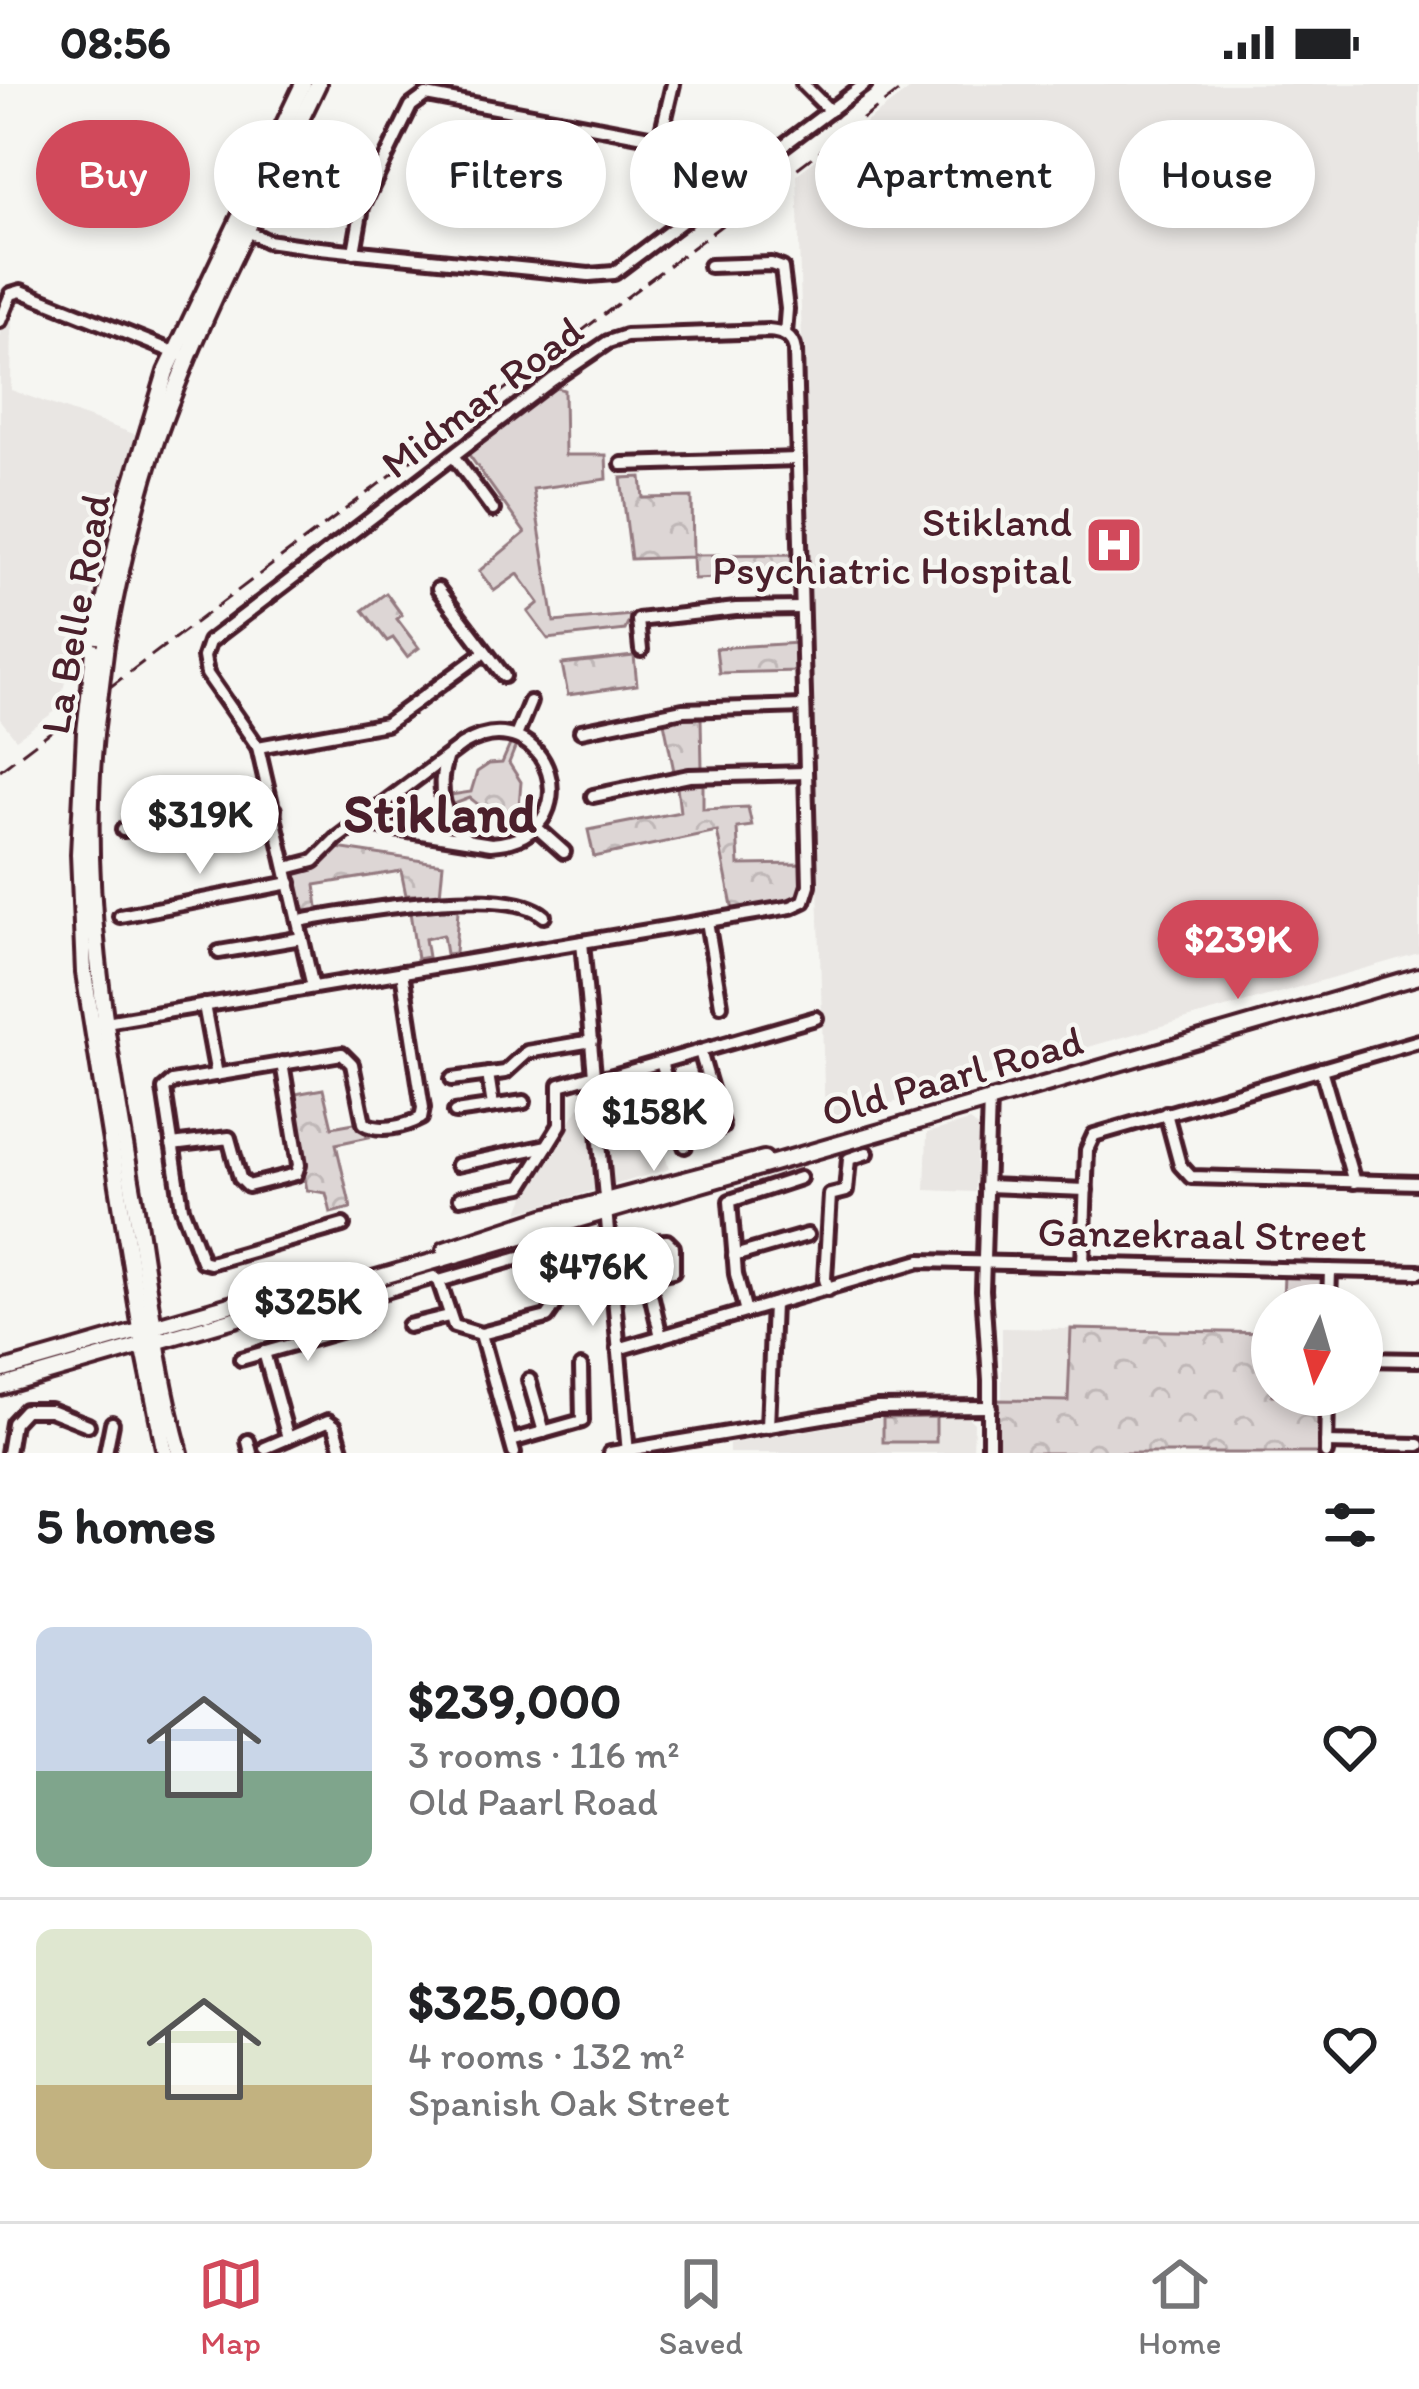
<!DOCTYPE html>
<meta charset="utf-8">
<style>
:root{--surface:#fff;--page:#f2f2f2;--text:#202124;--muted:#757577;--line:#e0e0e0;--accent:#d1495b}
body{margin:0;font-family:Itim,sans-serif;background:var(--page);color:var(--text);height:100vh;display:flex;flex-direction:column;font-size:45px;white-space:nowrap}
*{box-sizing:border-box;margin:0}
p{font-size:39px;color:var(--muted)}
.icon{flex:none;width:66px;height:66px;fill:none;stroke:currentColor;stroke-width:2;stroke-linecap:round;stroke-linejoin:round}
.map{position:relative;height:1369px;overflow:hidden}
.side{display:flex;flex-direction:column;background:var(--surface);flex:1}
.side>*{flex:none}
.top-card{position:absolute;left:36px;top:36px;width:1347px;height:108px;display:flex;gap:24px}
.needle{width:78px;rotate:185deg}
.buttons{position:absolute;left:1251px;top:1200px;display:grid;gap:24px}
.buttons a{display:grid;place-items:center;width:132px;height:132px;border-radius:50%;background:var(--surface);box-shadow:0 6px 18px #0003;font-size:60px}
.price{position:absolute;translate:-50% -102px;padding:0 27px;border-radius:42px;background:#fff;color:#222;font-size:39px;line-height:78px;filter:drop-shadow(0 3px 6px #0008)}
.price::after{content:'';position:absolute;left:50%;top:72px;width:36px;height:27px;margin-left:-18px;background:inherit;clip-path:polygon(0 0,100% 0,50% 100%)}
.price.active{background:var(--accent);color:#fff}
ul{padding:0;list-style:none}
li{display:flex;align-items:center;gap:36px;height:300px;padding:0 36px}
li+li{border-top:3px solid var(--line)}
li span{display:grid;place-items:center;flex:none;width:336px;height:240px;border-radius:18px;color:#555}
li>.icon{margin-inline-start:auto}
span .icon{width:144px;height:144px;fill:#fffc;stroke-width:1}
li b{font-size:51px}
h2{display:flex;justify-content:space-between;align-items:center;height:144px;padding:0 36px;font-size:51px}
.chip{padding:0 42px;border-radius:54px;background:var(--surface);box-shadow:0 6px 18px #0003;font-size:42px;line-height:108px}
.chip.active{background:var(--accent);color:#fff}
.status{display:flex;justify-content:space-between;align-items:center;height:84px;padding:0 60px;background:var(--surface);direction:ltr}
.status svg{height:33px;fill:currentColor}
.dock{display:flex;justify-content:space-around;align-items:center;height:168px;border-top:3px solid var(--line);background:var(--surface);font-size:33px;color:var(--muted)}
.dock a{display:grid;justify-items:center;gap:6px}
.dock .active{color:var(--accent)}
.map>svg:first-child{display:block}
.built{fill:#e9e6e3}
.grass{fill:#ddd6d5;stroke:#947a80;stroke-width:3}
.park{fill:url(#park-crowns);stroke:#947a80;stroke-width:3}
.lines{fill:none;stroke-linecap:round;stroke-linejoin:round}
.minor-casing{stroke:#4a1f2b;stroke-width:20}
.major-casing{stroke:#4a1f2b;stroke-width:22}
.minor{stroke:#f6f6f2;stroke-width:10}
.major{stroke:#f6f6f2;stroke-width:14}
.rail{stroke:#4a1f2b;stroke-width:3;stroke-dasharray:18 9;stroke-linecap:butt}
.major-bridge-casing{stroke:#4a1f2b;stroke-width:22;stroke-linecap:butt}
.major-bridge{stroke:#f6f6f2;stroke-width:14}
.labels{text-anchor:middle;dominant-baseline:central;stroke-width:9;stroke-linejoin:round;paint-order:stroke}
.street-label{font-size:42px;fill:#4a1f2b;stroke:#f6f6f2}
.poi-label{font-size:42px;fill:#4a1f2b;stroke:#f6f6f2;text-anchor:end}
.district-label{font-size:54px;font-weight:bold;fill:#4a1f2b;stroke:#f6f6f2}
</style>
<div class="status"><b>08:56</b><svg viewBox="0 0 49 12"><path d="M0 12V9h3v3zM5 12V6h3v6zM10 12V3h3v9zM15 12V0h3v12zM26 1h20v11H26zM47 4h2v5h-2z"/></svg></div>
<div class="map">
<svg width="1419" height="1369" viewBox="0 0 1419 1369">
<defs>
<pattern id="park-crowns" width="20" height="18" patternUnits="userSpaceOnUse" patternTransform="scale(3)"><rect width="20" height="18" fill="#ddd6d5"/><path d="M2 6a3 3 0 1 1 6 0M12 15a3 3 0 1 1 6 0" fill="none" stroke="#bfb7b7"/></pattern>
</defs>
<rect width="100%" height="100%" fill="#f6f6f2"/>
<filter id="ink" filterUnits="userSpaceOnUse"><feTurbulence type="fractalNoise" baseFrequency=".00833" numOctaves="2"/><feDisplacementMap in="SourceGraphic" scale="24" xChannelSelector="R" yChannelSelector="G"/><feConvolveMatrix kernelMatrix="1 2 1 2 8 2 1 2 1" color-interpolation-filters="sRGB"/></filter>
<g filter="url(#ink)">
<g class="built">
<path d="M917,0H1419V869L825,1038L797,90Z"/>
<path d="M0,226L12,230L11,306L137,351L57,626L16,655L0,635Z"/>
<path d="M640,984L669,1085L519,1128L528,1105L585,1013L595,1012L594,996Z"/>
<path d="M969,1037L978,1043L975,1108L925,1106L927,1049Z"/>
<path d="M1002,1244L1071,1245L1068,1317L1002,1316Z"/>
<path d="M892,1332L968,1333L974,1339L973,1369H729V1360Z"/>
</g>
<path class="grass" d="M554,303L564,306L565,371H606L607,395L533,405L554,538L632,531L625,546L548,555L528,528L539,519L518,490L494,507L479,487L525,449L467,368Z"/>
<g class="park">
<path d="M641,393L643,414L692,413L693,471L796,470V491L694,495L693,473L631,475L621,394Z"/>
<path d="M386,509L402,531L397,535L419,564L407,573L393,554L387,557L363,526Z"/>
<path d="M798,559L799,587L719,589L716,564Z"/>
<path d="M634,572L637,601L568,611L562,580Z"/>
<path d="M683,634H701L702,684L674,687L664,638Z"/>
<path d="M513,654L518,656L509,679L521,698L519,722L537,735L529,739L511,726C492,734 484,725 470,714L449,722L444,712L471,708L477,688L489,680L502,679Z"/>
<path d="M703,700V725L748,723L752,742L737,744L739,781L804,780L803,808L799,815L733,827L717,747L594,773L588,746L680,728L677,703Z"/>
<path d="M330,763L443,780L440,811H406L401,787L315,801L319,830L307,831L301,825L295,787Z"/>
<path d="M428,822L458,826L455,869L446,870L443,851L425,855L428,873L417,875L410,828Z"/>
<path d="M323,1005L332,1043L360,1038L369,1053L336,1060L351,1124L331,1129L326,1109L307,1106L290,1011Z"/>
<path d="M1284,1189L1324,1194L1326,1221H1283Z"/>
<path d="M1071,1245L1272,1249V1311H1323L1322,1369H994L995,1316L1068,1317Z"/>
<path d="M936,1333V1358H883V1334Z"/>
</g>
<g class="lines">
<g class="minor-casing">
<g id="minor">
<path d="M673,0L660,55L707,120"/>
<path d="M803,0L830,27"/>
<path d="M241,144L267,157L310,163L589,191L614,189L865,0"/>
<path d="M354,168L362,123L411,22L426,11L660,55"/>
<path d="M710,182L771,180L782,184L787,225L785,250"/>
<path d="M0,237L11,210L21,207L181,271"/>
<path d="M454,373L493,426"/>
<path d="M622,380L798,375"/>
<path d="M438,505L504,592"/>
<path d="M641,566L638,536L736,525L801,524"/>
<path d="M581,647L683,626L804,622"/>
<path d="M516,652L530,618"/>
<path d="M258,663L386,640L485,568"/>
<path d="M446,675C436,705 443,734 466,755"/>
<path d="M593,712L689,692L806,689"/>
<path d="M536,743L564,768"/>
<path d="M123,746L274,726"/>
<path d="M287,784L314,777L336,755L462,661C549,610 595,753 491,760L358,739"/>
<path d="M120,832L290,799"/>
<path d="M298,837C349,829 506,798 544,832"/>
<path d="M707,837L721,921"/>
<path d="M582,858L628,1369"/>
<path d="M219,868L302,854"/>
<path d="M204,921L217,991"/>
<path d="M100,939L791,823L804,817L809,801L795,267C793,252 782,248 768,247L626,252L608,258L552,296L209,558L204,573L207,590L258,663L313,903"/>
<path d="M700,967L722,1043"/>
<path d="M661,978L672,1015L669,1038L683,1052L685,1062"/>
<path d="M1321,985L1354,1098"/>
<path d="M488,990L493,1022"/>
<path d="M452,995L505,988L527,968L592,957"/>
<path d="M595,997L816,934"/>
<path d="M989,1015L983,1206L989,1296V1369"/>
<path d="M455,1028L524,1018"/>
<path d="M1166,1029L1180,1081L1191,1093L1419,1099"/>
<path d="M172,1061L229,1054L240,1094L248,1102L296,1090L299,1081L282,979"/>
<path d="M457,1081L547,1062L560,1041V1001L595,991"/>
<path d="M986,1102L1086,1106"/>
<path d="M460,1114L522,1102L547,1062"/>
<path d="M343,1141L210,1179L202,1177L182,1124L164,1005L172,998L342,970L352,980L364,1039C379,1049 406,1042 421,1034L423,1024L402,888"/>
<path d="M642,1158L667,1157L673,1163V1187L647,1192"/>
<path d="M734,1172L807,1151"/>
<path d="M1083,1180L1087,1066L1094,1051L1419,957"/>
<path d="M629,1181L631,1193L647,1192L661,1253"/>
<path d="M439,1197L454,1242L481,1250L547,1233L554,1223L547,1166"/>
<path d="M828,1205L825,1195L830,1111L846,1107L849,1075L867,1069"/>
<path d="M362,1214L434,1193L439,1197L547,1166L552,1160L578,1152"/>
<path d="M1329,1221L1330,1186"/>
<path d="M746,1228L736,1190L730,1117L800,1094"/>
<path d="M408,1242L449,1232"/>
<path d="M481,1250L514,1369"/>
<path d="M618,1265L920,1177L1419,1188"/>
<path d="M264,1268L288,1354"/>
<path d="M241,1275L361,1241"/>
<path d="M1362,1275L1419,1276"/>
<path d="M529,1296L544,1348"/>
<path d="M768,1343L773,1220"/>
<path d="M248,1357L251,1369"/>
<path d="M511,1357L582,1337L581,1283"/>
<path d="M1326,1359L1419,1361"/>
<path d="M265,1364L328,1337L335,1342L343,1369"/>
<path d="M8,1369L13,1339L25,1326H50L88,1341"/>
<path d="M106,1369L112,1339"/>
<path d="M610,1369L876,1324L990,1323"/>
<path d="M1326,1369L1327,1311"/>
</g>
</g>
<g class="major-casing">
<g id="major">
<path d="M106,560C119,490 134,422 157,354C200,232 262,117 318,0"/>
<path d="M94,567L122,433L166,288L303,0"/>
<path d="M85,648L79,770L84,889L145,1270L165,1369"/>
<path d="M95,650C79,811 109,967 136,1125C149,1206 158,1290 180,1369"/>
<path d="M445,1166L544,1133L764,1075"/>
<path d="M0,1287L240,1218L319,1199"/>
<path d="M0,1303L1419,892"/>
</g>
</g>
<use href="#minor" class="minor"/>
<use href="#major" class="major"/>
<path class="rail" d="M0,686L909,0"/>
<g class="major-bridge-casing">
<g id="major-bridge">
<path d="M85,648L94,567"/>
<path d="M95,650L106,560"/>
</g>
</g>
<use href="#major-bridge" class="major-bridge"/>
</g>
</g>
<defs>
<g id="hospital-square" transform="scale(3)"><rect x="-9" y="-9" width="18" height="18" rx="4" fill="#d1495b" stroke="#f6f6f2"/><path d="M-5-5h3v3.5h4V-5h3V5h-3V1.5h-4V5h-3Z" fill="#fff"/></g>
</defs>
<g fill-rule="evenodd">
<use href="#hospital-square" x="1114" y="461"/>
</g>
<g class="labels">
<g class="street-label">
<text transform="translate(482 313) rotate(-37)">Midmar Road</text>
<text transform="translate(75 530) rotate(-80)">La Belle Road</text>
<text transform="translate(952 992) rotate(-16)">Old Paarl Road</text>
<text transform="translate(1202 1150) rotate(1)">Ganzekraal Street</text>
</g>
<g class="poi-label">
<text x="1072" y="437">Stikland<tspan x="1072" dy="48">Psychiatric Hospital</tspan></text>
</g>
<g class="district-label">
<text x="440" y="729">Stikland</text>
</g>
</g>
</svg>
<div class="buttons">
<a><svg class="needle" viewBox="-14 -14 28 28"><path d="M0-13l5 13h-10z" fill="#e53935"/><path d="M0 13l5-13h-10z" fill="#757577"/></svg></a>
</div>
<b class="price" style="left:200px;top:793px">$319K</b>
<b class="price active" style="left:1238px;top:918px">$239K</b>
<b class="price" style="left:654px;top:1090px">$158K</b>
<b class="price" style="left:593px;top:1245px">$476K</b>
<b class="price" style="left:308px;top:1280px">$325K</b>
<div class="top-card">
<a class="chip active">Buy</a>
<a class="chip">Rent</a>
<a class="chip">Filters</a>
<a class="chip">New</a>
<a class="chip">Apartment</a>
<a class="chip">House</a>
</div>
</div>
<section class="side">
<h2>5 homes<svg class="icon" aria-label="filters" viewBox="0 0 24 24"><path d="M4 7h16M4 17h16"/><circle cx="9" cy="7" r="2"/><circle cx="15" cy="17" r="2"/></svg></h2>
<ul>
<li><span style="background:linear-gradient(#c9d6e8 60%,#7fa58c 0)"><svg class="icon" aria-label="home" viewBox="0 0 24 24"><path d="M3 11l9-7 9 7M6 9v11h12V9"/></svg></span><div><b>$239,000</b><p>3 rooms · 116 m²</p><p>Old Paarl Road</p></div><svg class="icon" aria-label="heart" viewBox="0 0 24 24"><path d="M12 20l-8-8c-3-5 5-10 8-4 3-6 11-1 8 4z"/></svg></li>
<li><span style="background:linear-gradient(#dfe7d0 65%,#c2b280 0)"><svg class="icon" aria-label="home" viewBox="0 0 24 24"><path d="M3 11l9-7 9 7M6 9v11h12V9"/></svg></span><div><b>$325,000</b><p>4 rooms · 132 m²</p><p>Spanish Oak Street</p></div><svg class="icon" aria-label="heart" viewBox="0 0 24 24"><path d="M12 20l-8-8c-3-5 5-10 8-4 3-6 11-1 8 4z"/></svg></li>
</ul>
</section>
<nav class="dock">
<a class="active"><svg class="icon" aria-label="map" viewBox="0 0 24 24"><path d="M3 6l6-2 6 2 6-2v14l-6 2-6-2-6 2zM9 4v14M15 6v14"/></svg>Map</a>
<a><svg class="icon" aria-label="saved" viewBox="0 0 24 24"><path d="M7 4h10v16l-5-4-5 4z"/></svg>Saved</a>
<a><svg class="icon" aria-label="home" viewBox="0 0 24 24"><path d="M3 11l9-7 9 7M6 9v11h12V9"/></svg>Home</a>
</nav>
